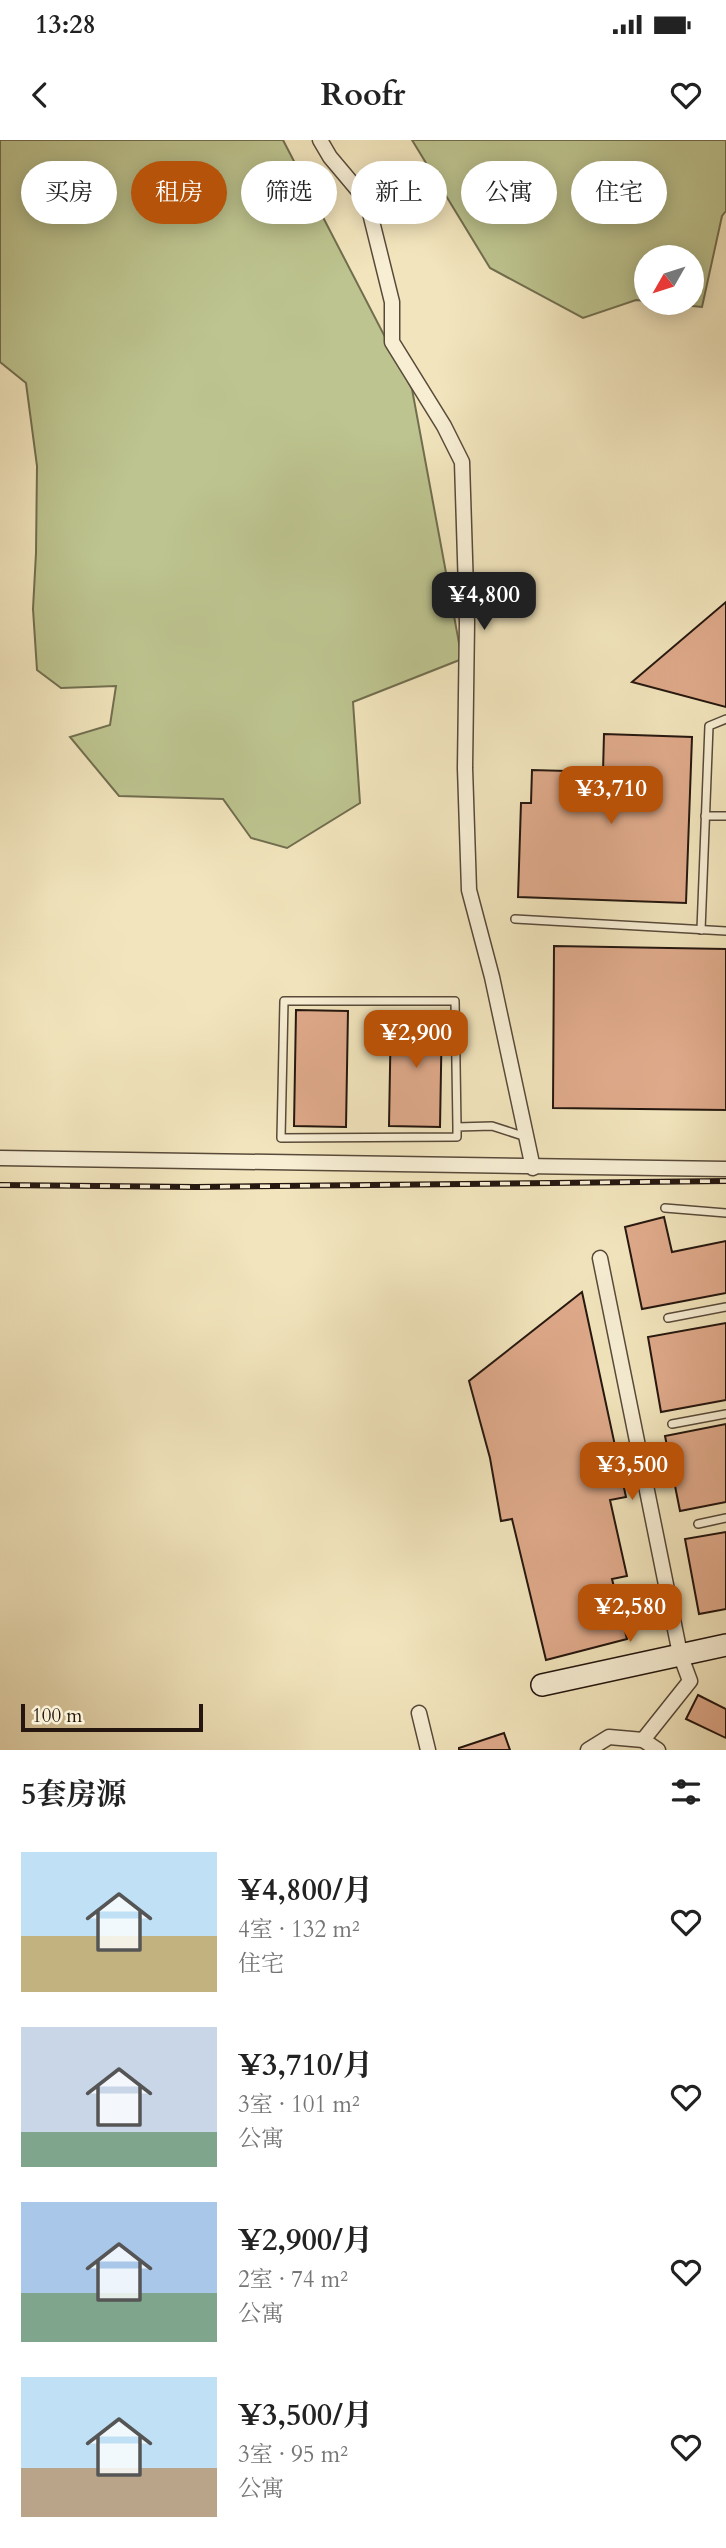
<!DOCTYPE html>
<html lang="zh">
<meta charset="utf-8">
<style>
:root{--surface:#fff;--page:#f2f2f2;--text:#222;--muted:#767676;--accent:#b45309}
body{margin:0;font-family:Cardo,"Noto Serif SC",serif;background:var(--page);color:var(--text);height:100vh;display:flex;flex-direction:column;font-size:26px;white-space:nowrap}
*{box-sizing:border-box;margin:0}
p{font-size:23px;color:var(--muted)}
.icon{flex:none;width:38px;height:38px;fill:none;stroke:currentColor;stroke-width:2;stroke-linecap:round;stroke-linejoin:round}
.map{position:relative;height:1610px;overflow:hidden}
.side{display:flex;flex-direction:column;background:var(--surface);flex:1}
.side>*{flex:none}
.top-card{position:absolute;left:21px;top:21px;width:684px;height:63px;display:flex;gap:14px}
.needle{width:46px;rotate:231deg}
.buttons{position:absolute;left:634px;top:105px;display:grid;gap:14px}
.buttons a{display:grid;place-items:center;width:70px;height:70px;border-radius:50%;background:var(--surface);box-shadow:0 4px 18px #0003;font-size:35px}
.scale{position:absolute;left:21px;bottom:18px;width:182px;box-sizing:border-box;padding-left:7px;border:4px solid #25170f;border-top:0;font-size:19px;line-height:24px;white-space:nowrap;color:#25170f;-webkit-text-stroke:5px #f7eed4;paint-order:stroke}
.price{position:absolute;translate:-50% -60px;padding:0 16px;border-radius:14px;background:var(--accent);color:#fff;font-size:23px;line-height:46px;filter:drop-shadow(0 2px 4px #0008)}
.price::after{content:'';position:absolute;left:50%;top:42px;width:21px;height:16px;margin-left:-10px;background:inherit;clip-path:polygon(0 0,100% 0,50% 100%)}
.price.current{background:#222;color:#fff}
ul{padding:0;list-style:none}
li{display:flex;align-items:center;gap:21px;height:175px;padding:0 21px}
li span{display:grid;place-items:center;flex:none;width:196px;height:140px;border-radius:0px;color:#555}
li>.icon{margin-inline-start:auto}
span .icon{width:84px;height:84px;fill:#fffc;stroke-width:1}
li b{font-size:30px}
h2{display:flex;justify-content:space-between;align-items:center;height:84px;padding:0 21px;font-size:30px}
.pill{padding:0 24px;border-radius:32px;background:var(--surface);box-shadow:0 4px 18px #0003;font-size:24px;line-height:63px}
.pill.current{background:var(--accent);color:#fff}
.status{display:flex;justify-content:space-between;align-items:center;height:49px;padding:0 35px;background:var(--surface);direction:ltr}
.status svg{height:19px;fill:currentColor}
header{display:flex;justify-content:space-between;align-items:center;height:91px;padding:0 21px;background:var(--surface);font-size:32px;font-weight:700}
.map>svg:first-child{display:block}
.green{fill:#bdc48f;stroke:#716e4f;stroke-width:2}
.building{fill:#dfaa8b;stroke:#25170f;stroke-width:2}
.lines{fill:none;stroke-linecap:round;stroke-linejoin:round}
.lane-casing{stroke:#584a3a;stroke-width:10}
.street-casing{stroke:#584a3a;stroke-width:17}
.secondary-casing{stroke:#25170f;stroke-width:24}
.lane{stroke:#f7eed4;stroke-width:7}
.street{stroke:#f7eed4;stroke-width:14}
.secondary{stroke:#f7eed4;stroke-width:21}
.rail-casing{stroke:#25170f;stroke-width:6}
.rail{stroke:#f7eed4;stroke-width:3.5;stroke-dasharray:10;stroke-linecap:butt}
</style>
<div class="status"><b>13:28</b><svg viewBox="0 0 49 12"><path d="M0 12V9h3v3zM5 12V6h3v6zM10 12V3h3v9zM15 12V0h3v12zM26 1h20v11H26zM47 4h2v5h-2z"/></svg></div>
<header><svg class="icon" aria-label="back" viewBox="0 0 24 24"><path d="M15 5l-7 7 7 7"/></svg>Roofr<svg class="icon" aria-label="heart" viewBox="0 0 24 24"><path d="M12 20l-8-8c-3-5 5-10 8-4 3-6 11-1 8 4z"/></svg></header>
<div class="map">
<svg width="726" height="1610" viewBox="0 0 726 1610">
<rect width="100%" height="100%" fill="#f2e5bd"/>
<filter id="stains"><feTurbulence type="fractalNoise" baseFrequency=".00286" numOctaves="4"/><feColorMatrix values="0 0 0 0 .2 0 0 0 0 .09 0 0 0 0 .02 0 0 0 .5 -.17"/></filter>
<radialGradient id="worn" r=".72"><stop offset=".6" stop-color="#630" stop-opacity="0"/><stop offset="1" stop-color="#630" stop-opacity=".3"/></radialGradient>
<g class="green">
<path d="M0,0H283L412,249L462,519L353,562L360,663L287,708L251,698L223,659L119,656L70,597L110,585L116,546L61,548L37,530L33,469L36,413L37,326L26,243L0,222Z"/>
<path d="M412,0H726V71L722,76L702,167L661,163H691V117H646V161L636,160L583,178L490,128Z"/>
</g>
<g class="building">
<path d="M726,462V567L632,542Z"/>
<path d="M604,594L692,597L686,763L518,757L521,663H531L532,630L603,632Z"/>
<path d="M554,806L726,809V970L553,968Z"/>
<path d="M296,870L348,871L346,987L294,986Z"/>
<path d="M391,872L442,873L440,987L389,986Z"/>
<path d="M664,1077L672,1112L726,1101V1153L642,1169L625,1087Z"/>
<path d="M582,1152L626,1357L610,1360L627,1436L612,1439L627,1499L546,1520L512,1379L501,1381L490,1318L469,1241Z"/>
<path d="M726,1183V1260L661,1272L648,1197Z"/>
<path d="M726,1284V1362L680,1371L665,1296Z"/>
<path d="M726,1392V1469L699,1474L685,1399Z"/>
<path d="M698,1555L726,1569V1598L686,1579Z"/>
<path d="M504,1593L510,1610H459V1608Z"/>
</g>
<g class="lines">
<g class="lane-casing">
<g id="lane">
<path d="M705,676H726"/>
<path d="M515,779L726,791"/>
<path d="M701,790L709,586L726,579"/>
<path d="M457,987V997L281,998L284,861H455L457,987L492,986L526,997"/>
<path d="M665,1068L726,1073"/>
<path d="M668,1178L726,1167"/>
<path d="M672,1284L726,1274"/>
<path d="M698,1384L726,1378"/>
</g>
</g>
<g class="street-casing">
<g id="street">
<path d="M320,0L330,17L367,61L392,162V202L444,286L462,322L467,482L465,628L469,750L492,837L533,1028"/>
<path d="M0,1018L726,1029"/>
<path d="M600,1118L680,1514L690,1541L643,1600"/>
<path d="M419,1573L428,1610"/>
<path d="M588,1610L609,1597L643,1600L658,1610"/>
</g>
</g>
<g class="secondary-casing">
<path id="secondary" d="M542,1545L726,1505"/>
</g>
<use href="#lane" class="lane"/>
<use href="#street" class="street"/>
<use href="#secondary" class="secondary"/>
<g class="rail-casing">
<path id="rail" d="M0,1045L196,1047L726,1041"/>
</g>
<use href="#rail" class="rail"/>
</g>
<rect width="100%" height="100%" filter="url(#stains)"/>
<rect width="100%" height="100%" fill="url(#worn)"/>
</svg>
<div class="buttons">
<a><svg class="needle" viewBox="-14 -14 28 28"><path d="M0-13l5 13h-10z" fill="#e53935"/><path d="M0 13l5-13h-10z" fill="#767676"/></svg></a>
</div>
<div class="scale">100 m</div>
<b class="price current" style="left:484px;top:492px">¥4,800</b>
<b class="price" style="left:611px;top:686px">¥3,710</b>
<b class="price" style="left:416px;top:930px">¥2,900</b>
<b class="price" style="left:632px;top:1362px">¥3,500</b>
<b class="price" style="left:630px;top:1504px">¥2,580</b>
<div class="top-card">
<a class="pill">买房</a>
<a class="pill current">租房</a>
<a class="pill">筛选</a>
<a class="pill">新上</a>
<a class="pill">公寓</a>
<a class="pill">住宅</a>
</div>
</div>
<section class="side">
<h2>5套房源<svg class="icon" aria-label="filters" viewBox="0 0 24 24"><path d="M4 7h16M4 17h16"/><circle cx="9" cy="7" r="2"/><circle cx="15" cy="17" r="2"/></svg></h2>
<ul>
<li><span style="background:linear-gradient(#bfe0f5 60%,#c2b280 0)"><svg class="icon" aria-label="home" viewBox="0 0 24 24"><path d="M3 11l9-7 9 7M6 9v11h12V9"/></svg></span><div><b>¥4,800/月</b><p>4室 · 132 m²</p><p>住宅</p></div><svg class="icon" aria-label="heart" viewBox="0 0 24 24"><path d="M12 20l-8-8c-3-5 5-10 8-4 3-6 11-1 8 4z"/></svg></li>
<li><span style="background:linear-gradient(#c9d6e8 75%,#7fa58c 0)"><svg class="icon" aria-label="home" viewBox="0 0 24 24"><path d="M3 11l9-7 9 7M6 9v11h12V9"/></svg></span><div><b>¥3,710/月</b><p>3室 · 101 m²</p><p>公寓</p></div><svg class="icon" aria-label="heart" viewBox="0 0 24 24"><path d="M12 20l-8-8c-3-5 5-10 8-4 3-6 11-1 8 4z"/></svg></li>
<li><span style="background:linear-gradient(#a9c7e8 65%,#7fa58c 0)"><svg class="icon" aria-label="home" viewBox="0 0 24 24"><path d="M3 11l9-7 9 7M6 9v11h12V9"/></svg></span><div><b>¥2,900/月</b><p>2室 · 74 m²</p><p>公寓</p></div><svg class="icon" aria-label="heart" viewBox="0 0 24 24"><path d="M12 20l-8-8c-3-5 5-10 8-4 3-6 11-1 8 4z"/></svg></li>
<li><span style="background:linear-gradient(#bfe0f5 65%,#b9a48a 0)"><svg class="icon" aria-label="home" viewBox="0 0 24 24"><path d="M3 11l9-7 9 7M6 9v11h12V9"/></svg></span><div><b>¥3,500/月</b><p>3室 · 95 m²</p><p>公寓</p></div><svg class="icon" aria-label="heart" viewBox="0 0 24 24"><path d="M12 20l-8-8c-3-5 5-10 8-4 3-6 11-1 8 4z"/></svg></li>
</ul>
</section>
